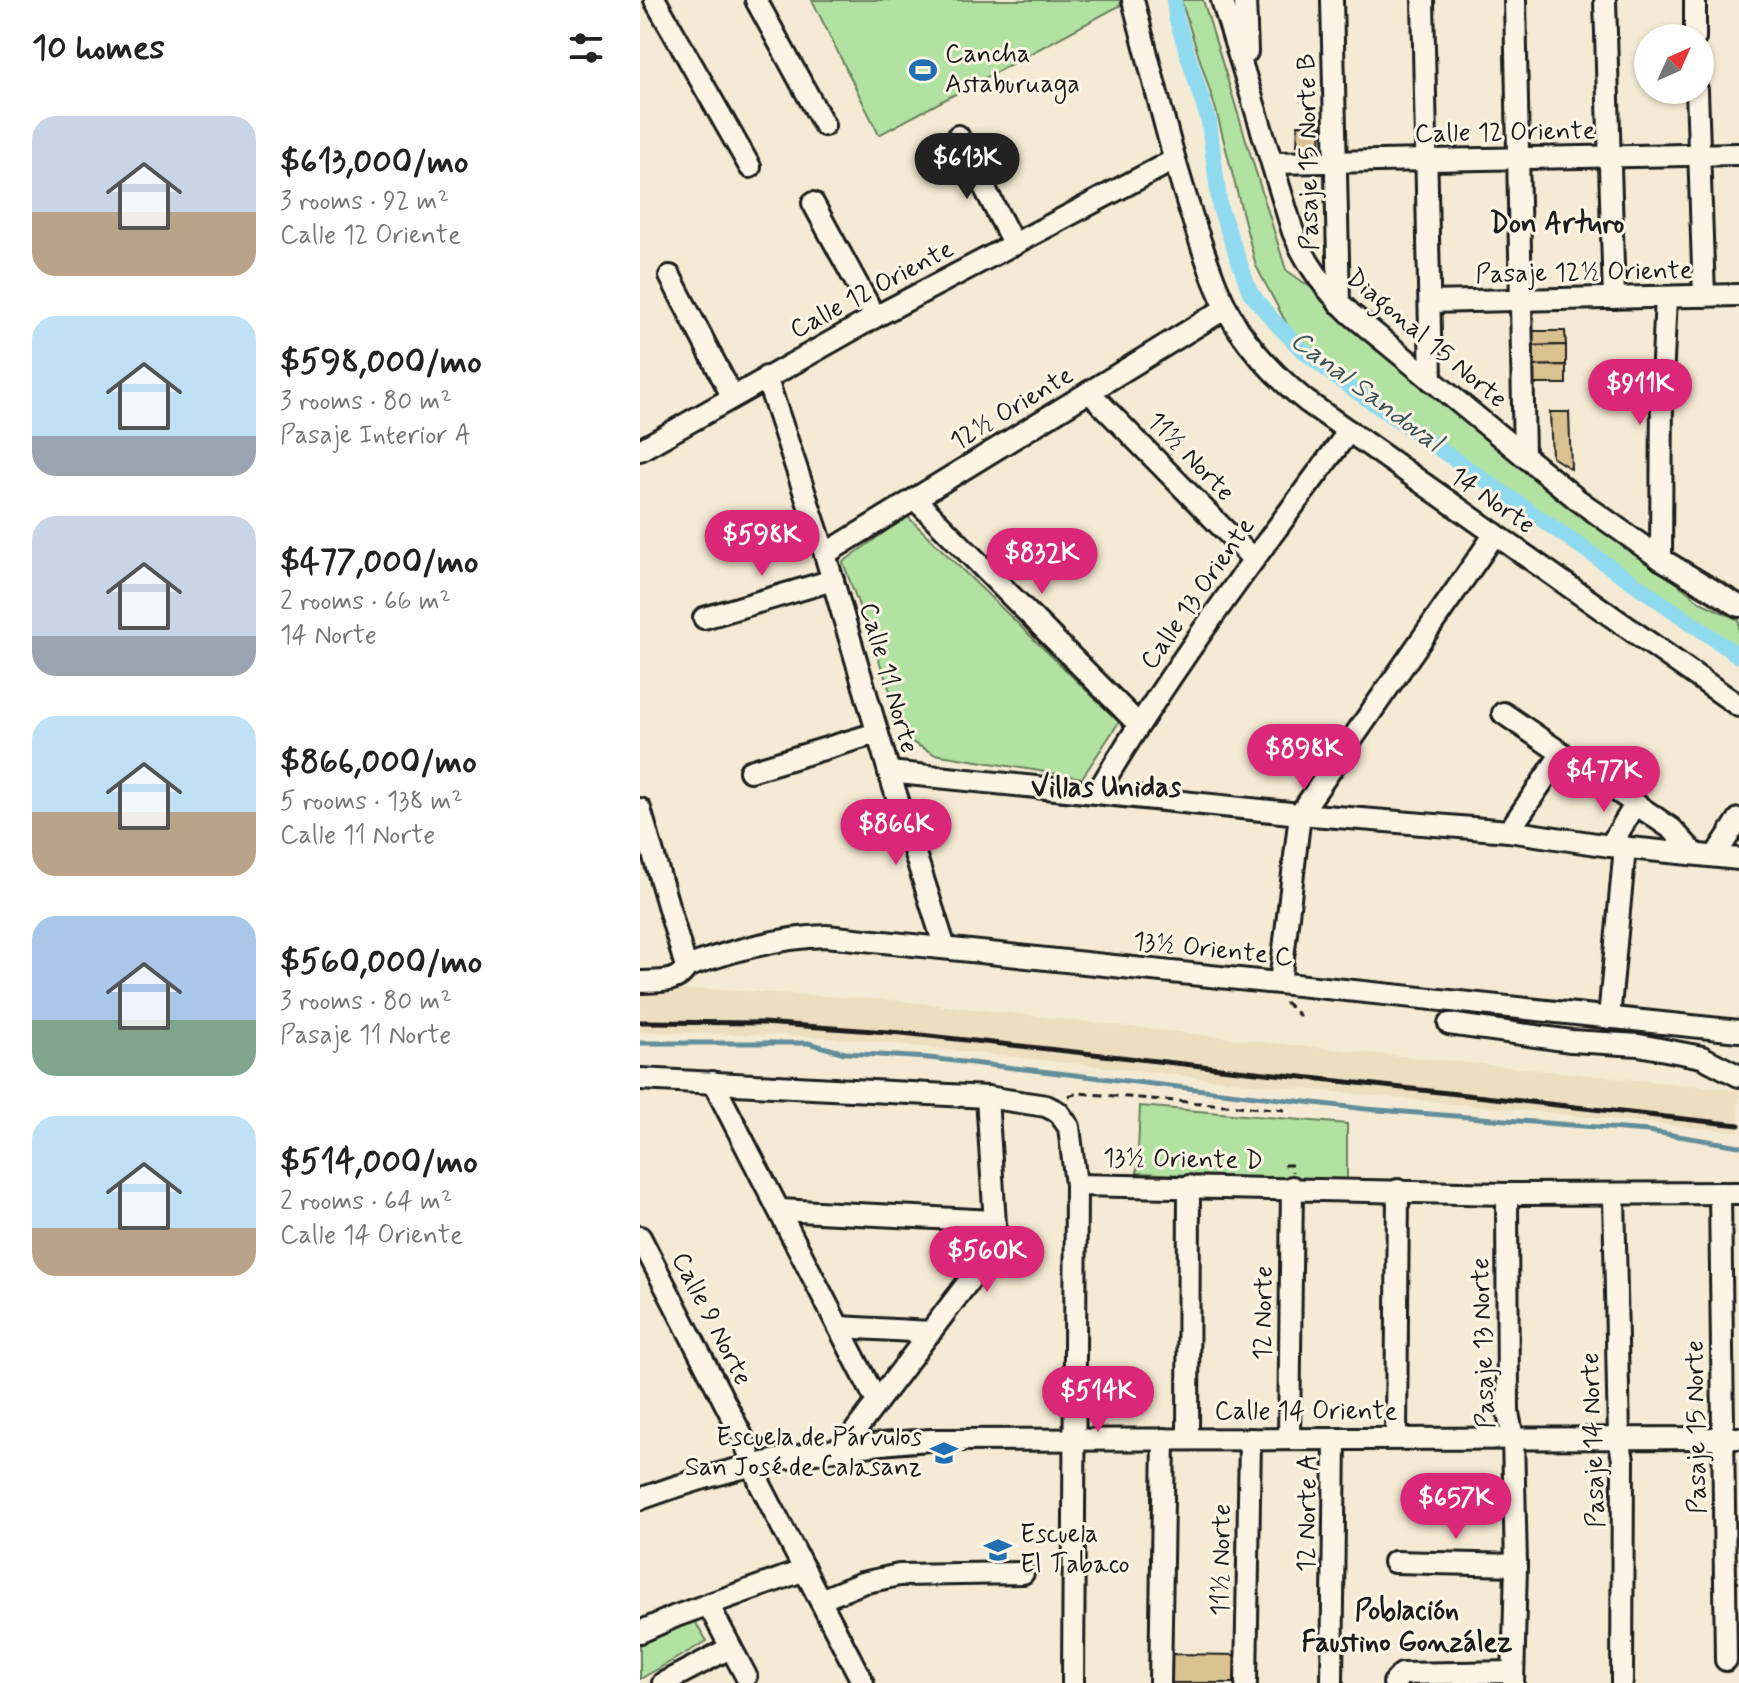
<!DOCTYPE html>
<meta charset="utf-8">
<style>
:root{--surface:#fff;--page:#f2f2f2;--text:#222;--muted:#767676;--accent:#db2777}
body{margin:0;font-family:Mynerve,sans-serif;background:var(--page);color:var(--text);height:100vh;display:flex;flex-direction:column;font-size:30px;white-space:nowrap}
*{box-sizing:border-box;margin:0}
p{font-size:26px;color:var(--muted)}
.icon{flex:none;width:44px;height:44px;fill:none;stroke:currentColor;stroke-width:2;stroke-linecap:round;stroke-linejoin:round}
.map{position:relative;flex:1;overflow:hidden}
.side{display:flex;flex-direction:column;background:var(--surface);width:640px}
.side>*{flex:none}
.needle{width:52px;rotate:45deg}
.tools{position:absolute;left:994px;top:24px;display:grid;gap:16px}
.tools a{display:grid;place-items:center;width:80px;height:80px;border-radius:50%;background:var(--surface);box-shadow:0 2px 6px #0004;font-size:40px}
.price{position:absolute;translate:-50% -68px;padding:0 18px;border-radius:28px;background:var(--accent);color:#fff;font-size:26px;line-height:52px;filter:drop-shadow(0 2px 4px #0008)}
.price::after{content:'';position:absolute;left:50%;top:48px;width:24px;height:18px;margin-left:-12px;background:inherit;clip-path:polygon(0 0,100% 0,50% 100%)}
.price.active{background:#222;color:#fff}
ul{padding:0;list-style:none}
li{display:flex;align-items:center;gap:24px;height:200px;padding:0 32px}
li span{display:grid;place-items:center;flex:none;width:224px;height:160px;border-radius:24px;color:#555}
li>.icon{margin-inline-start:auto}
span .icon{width:96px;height:96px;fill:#fffc;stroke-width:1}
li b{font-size:34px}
h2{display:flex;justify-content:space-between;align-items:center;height:96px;padding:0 32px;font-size:34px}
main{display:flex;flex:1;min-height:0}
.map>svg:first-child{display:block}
.built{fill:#eddec0}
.green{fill:#b2e2a1;stroke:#677f5e;stroke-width:2}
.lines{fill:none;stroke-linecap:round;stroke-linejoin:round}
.stream{stroke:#628e9b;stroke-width:5}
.canal{stroke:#90daf0;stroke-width:16}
.building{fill:#dac190;stroke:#1c1c1c;stroke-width:2}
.minor-casing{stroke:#1c1c1c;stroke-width:26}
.path{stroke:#1c1c1c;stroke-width:3;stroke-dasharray:8 6;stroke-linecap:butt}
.minor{stroke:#fcf5e5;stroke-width:20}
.rail{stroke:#1c1c1c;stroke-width:5}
.labels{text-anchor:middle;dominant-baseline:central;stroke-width:6;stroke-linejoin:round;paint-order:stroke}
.poi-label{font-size:26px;fill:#1c1c1c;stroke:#fcf5e5;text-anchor:start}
.street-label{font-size:26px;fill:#1c1c1c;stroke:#fcf5e5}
.neighbourhood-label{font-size:28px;font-weight:bold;fill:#1c1c1c;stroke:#fcf5e5}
.water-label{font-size:28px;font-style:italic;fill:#3f555c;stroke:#fcf5e5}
</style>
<main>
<section class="side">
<h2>10 homes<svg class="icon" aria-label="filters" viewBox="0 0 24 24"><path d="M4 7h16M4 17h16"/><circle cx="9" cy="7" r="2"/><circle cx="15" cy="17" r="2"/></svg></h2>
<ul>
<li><span style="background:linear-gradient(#c9d6e8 60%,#b9a48a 0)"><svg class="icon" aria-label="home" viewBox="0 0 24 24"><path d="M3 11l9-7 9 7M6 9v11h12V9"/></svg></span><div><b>$613,000/mo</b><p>3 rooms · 92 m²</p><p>Calle 12 Oriente</p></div></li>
<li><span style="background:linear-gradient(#bfe0f5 75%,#9aa5b1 0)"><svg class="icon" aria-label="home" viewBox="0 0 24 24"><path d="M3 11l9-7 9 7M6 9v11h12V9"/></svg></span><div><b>$598,000/mo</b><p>3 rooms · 80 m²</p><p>Pasaje Interior A</p></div></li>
<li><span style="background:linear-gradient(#c9d6e8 75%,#9aa5b1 0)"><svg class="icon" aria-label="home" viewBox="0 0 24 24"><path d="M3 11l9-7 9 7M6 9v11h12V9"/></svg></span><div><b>$477,000/mo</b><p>2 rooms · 66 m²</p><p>14 Norte</p></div></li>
<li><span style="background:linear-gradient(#bfe0f5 60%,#b9a48a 0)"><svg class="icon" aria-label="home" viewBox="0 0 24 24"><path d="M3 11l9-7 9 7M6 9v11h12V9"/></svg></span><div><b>$866,000/mo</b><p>5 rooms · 138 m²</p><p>Calle 11 Norte</p></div></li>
<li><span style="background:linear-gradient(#a9c7e8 65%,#7fa58c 0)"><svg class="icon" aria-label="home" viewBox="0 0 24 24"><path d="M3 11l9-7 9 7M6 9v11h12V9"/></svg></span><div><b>$560,000/mo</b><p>3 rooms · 80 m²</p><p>Pasaje 11 Norte</p></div></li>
<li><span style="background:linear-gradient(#bfe0f5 70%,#b9a48a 0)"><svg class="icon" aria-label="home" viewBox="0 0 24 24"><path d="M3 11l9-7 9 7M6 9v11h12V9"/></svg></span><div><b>$514,000/mo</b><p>2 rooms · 64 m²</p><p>Calle 14 Oriente</p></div></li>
</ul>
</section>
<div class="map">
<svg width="1099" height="1683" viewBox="0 0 1099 1683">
<rect width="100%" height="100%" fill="#f5ebd4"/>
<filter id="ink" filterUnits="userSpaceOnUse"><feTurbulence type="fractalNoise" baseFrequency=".0125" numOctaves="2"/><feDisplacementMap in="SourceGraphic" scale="16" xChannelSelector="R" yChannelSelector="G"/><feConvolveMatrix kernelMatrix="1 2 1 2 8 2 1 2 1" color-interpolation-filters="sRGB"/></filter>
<g filter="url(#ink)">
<path class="built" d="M66,989L253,1000L661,1046L1099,1090V1132L644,1087L219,1040L139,1035L0,1032V994Z"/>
<g class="green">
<path d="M172,0H480L481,5L239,135Z"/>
<path d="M541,0H563L646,270L717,320L1060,602L1099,620V655L659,347L616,266L576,110Z"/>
<path d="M267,516L479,722L442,778L294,754L268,740L203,562Z"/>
<path d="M500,1106L707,1124V1181L497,1173Z"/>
<path d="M54,1620L67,1641L0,1679V1645Z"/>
</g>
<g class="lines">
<path class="stream" d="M0,1043H168L205,1053L289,1058L726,1109L1008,1131L1099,1146"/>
<path class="canal" d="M534,0L536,17L569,122L580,208L610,292L631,318L659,347L697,378L1099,656"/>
</g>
<g class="building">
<path d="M658,125L681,126L680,146L657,145Z"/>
<path d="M888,331H925L926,345L889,346Z"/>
<path d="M926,345V365L889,366V346Z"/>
<path d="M926,365V384H890L889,366Z"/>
<path d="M910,412H929L931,469L912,457Z"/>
<path d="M530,1654L598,1655V1683H530Z"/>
</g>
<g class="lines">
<g class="minor-casing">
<g id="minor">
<path d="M15,0L110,167"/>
<path d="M116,0L184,125"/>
<path d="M493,0C513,77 531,154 556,229C568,264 579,300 599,330C618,358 640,380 666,401L1099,706"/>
<path d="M582,0L653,232C667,265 685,289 711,314L938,500L1021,559L1099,606"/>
<path d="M605,0L607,52"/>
<path d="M692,0L699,303"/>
<path d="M783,0L791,380"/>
<path d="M875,0L884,456"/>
<path d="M965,0L974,298"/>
<path d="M1055,0V38"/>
<path d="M1057,90L1064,296"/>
<path d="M318,136L374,245"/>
<path d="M633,163L1099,154"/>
<path d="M173,203L235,317"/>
<path d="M30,276L92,396"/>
<path d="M790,302L1099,295"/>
<path d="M126,377L185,554L249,772L305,948"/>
<path d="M964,380L1022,381"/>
<path d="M449,392L613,559"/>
<path d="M0,450L235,317L534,160"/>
<path d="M275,499L498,724"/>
<path d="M185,554L586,308"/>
<path d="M1021,559L1022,381L1026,297"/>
<path d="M64,618L193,580"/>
<path d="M863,713L1032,829L1055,854"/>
<path d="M110,771L237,733"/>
<path d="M249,772L660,814L869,831L970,846L1099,859"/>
<path d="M457,793C532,667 621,549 709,431"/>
<path d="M0,809L46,967C39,984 16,981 0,982"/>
<path d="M869,831L922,753"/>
<path d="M970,846L995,805"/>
<path d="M1075,856L1099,819"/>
<path d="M46,967C90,951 138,937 186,936L1099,1031"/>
<path d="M640,983L660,814L855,534"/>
<path d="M969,1018L985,847"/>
<path d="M809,1024L931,1041L999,1045L1062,1057L1099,1076"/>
<path d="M0,1079L347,1097L406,1106L418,1112L429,1127L436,1185L867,1194L1099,1193"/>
<path d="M73,1082L237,1402"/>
<path d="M1080,1193L1086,1660"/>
<path d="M867,1194L868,1413L873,1438L876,1565L873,1683"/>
<path d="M974,1195L979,1438L983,1460L982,1683"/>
<path d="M139,1210L354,1221"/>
<path d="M0,1237L103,1438L121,1486L223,1683"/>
<path d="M199,1327L291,1332"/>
<path d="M548,1438L549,1186"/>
<path d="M756,1438L758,1190"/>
<path d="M649,1439L652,1187"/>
<path d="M203,1447L354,1248L356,1240L347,1097"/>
<path d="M0,1499C95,1464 191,1446 291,1440L1099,1438"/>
<path d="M754,1562L876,1565"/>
<path d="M180,1600L222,1583L259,1575L383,1573"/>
<path d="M69,1606L106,1676"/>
<path d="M0,1632L36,1616L165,1570"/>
<path d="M23,1683L90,1648"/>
<path d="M433,1683L436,1185"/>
<path d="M520,1683L524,1439"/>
<path d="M606,1683L610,1439"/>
<path d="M692,1683L695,1439"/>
<path d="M754,1683L762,1674L873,1672"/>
</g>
</g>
<g class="path">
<path d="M645,1002L660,1016"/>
<path d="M428,1096L438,1093L646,1110"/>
<path d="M644,1165H652V1172"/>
</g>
<use href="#minor" class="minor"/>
<path class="rail" d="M0,1022L123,1023L262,1033L1099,1125"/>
</g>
</g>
<defs>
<g id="stadium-bare" transform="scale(2.16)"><path d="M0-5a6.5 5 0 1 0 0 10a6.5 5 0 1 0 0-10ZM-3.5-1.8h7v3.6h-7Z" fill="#1f6fb2" stroke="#fcf5e5" stroke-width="2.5" paint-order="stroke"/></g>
<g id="school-bare" transform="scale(2.16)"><path d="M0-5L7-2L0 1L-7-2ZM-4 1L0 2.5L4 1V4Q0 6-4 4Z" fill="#1f6fb2" stroke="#fcf5e5" stroke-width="2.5" paint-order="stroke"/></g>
</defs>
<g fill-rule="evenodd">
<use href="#stadium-bare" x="283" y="70"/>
<use href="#school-bare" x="304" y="1453"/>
<use href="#school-bare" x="358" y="1550"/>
</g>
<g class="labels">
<g class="poi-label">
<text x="305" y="55">Cancha<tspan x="305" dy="30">Astaburuaga</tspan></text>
<text x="282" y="1438" text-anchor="end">Escuela de Párvulos<tspan x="282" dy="30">San José de Calasanz</tspan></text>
<text x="380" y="1535">Escuela<tspan x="380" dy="30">El Tabaco</tspan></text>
</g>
<g class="street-label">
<text transform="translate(865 133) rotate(-1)">Calle 12 Oriente</text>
<text transform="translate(669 152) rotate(-91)">Pasaje 15 Norte B</text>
<text transform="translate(944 273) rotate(-1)">Pasaje 12½ Oriente</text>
<text transform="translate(232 290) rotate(-28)">Calle 12 Oriente</text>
<text transform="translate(786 339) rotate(40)">Diagonal 15 Norte</text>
<text transform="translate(372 409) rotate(-31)">12½ Oriente</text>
<text transform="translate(550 457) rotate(46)">11½ Norte</text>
<text transform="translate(852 501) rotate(35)">14 Norte</text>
<text transform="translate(558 594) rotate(-55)">Calle 13 Oriente</text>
<text transform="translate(248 678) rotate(74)">Calle 11 Norte</text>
<text transform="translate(573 950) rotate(6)">13½ Oriente C</text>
<text transform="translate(543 1160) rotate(1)">13½ Oriente D</text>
<text transform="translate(624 1313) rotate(-89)">12 Norte</text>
<text transform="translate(71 1319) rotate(63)">Calle 9 Norte</text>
<text transform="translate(844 1343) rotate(-92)">Pasaje 13 Norte</text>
<text x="666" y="1412">Calle 14 Oriente</text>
<text transform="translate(1057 1427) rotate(-91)">Pasaje 15 Norte</text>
<text transform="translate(954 1440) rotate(-92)">Pasaje 14 Norte</text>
<text transform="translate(668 1513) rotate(-89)">12 Norte A</text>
<text transform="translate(582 1560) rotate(-89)">11½ Norte</text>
</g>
<g class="neighbourhood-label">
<text x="917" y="224">Don Arturo</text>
<text x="466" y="788">Villas Unidas</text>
<text x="767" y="1611">Población<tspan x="767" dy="32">Faustino González</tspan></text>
</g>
<g class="water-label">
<text transform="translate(726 392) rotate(37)">Canal Sandoval</text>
</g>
</g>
</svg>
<div class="tools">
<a><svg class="needle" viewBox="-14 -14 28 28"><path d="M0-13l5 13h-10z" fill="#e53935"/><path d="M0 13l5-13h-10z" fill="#767676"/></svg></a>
</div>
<b class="price active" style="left:327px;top:201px">$613K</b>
<b class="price" style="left:1000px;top:427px">$911K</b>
<b class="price" style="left:122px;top:578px">$598K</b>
<b class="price" style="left:402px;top:596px">$832K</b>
<b class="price" style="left:664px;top:792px">$898K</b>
<b class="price" style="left:964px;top:814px">$477K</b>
<b class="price" style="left:256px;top:867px">$866K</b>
<b class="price" style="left:347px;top:1294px">$560K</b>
<b class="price" style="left:458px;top:1434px">$514K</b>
<b class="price" style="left:816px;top:1541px">$657K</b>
</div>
</main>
